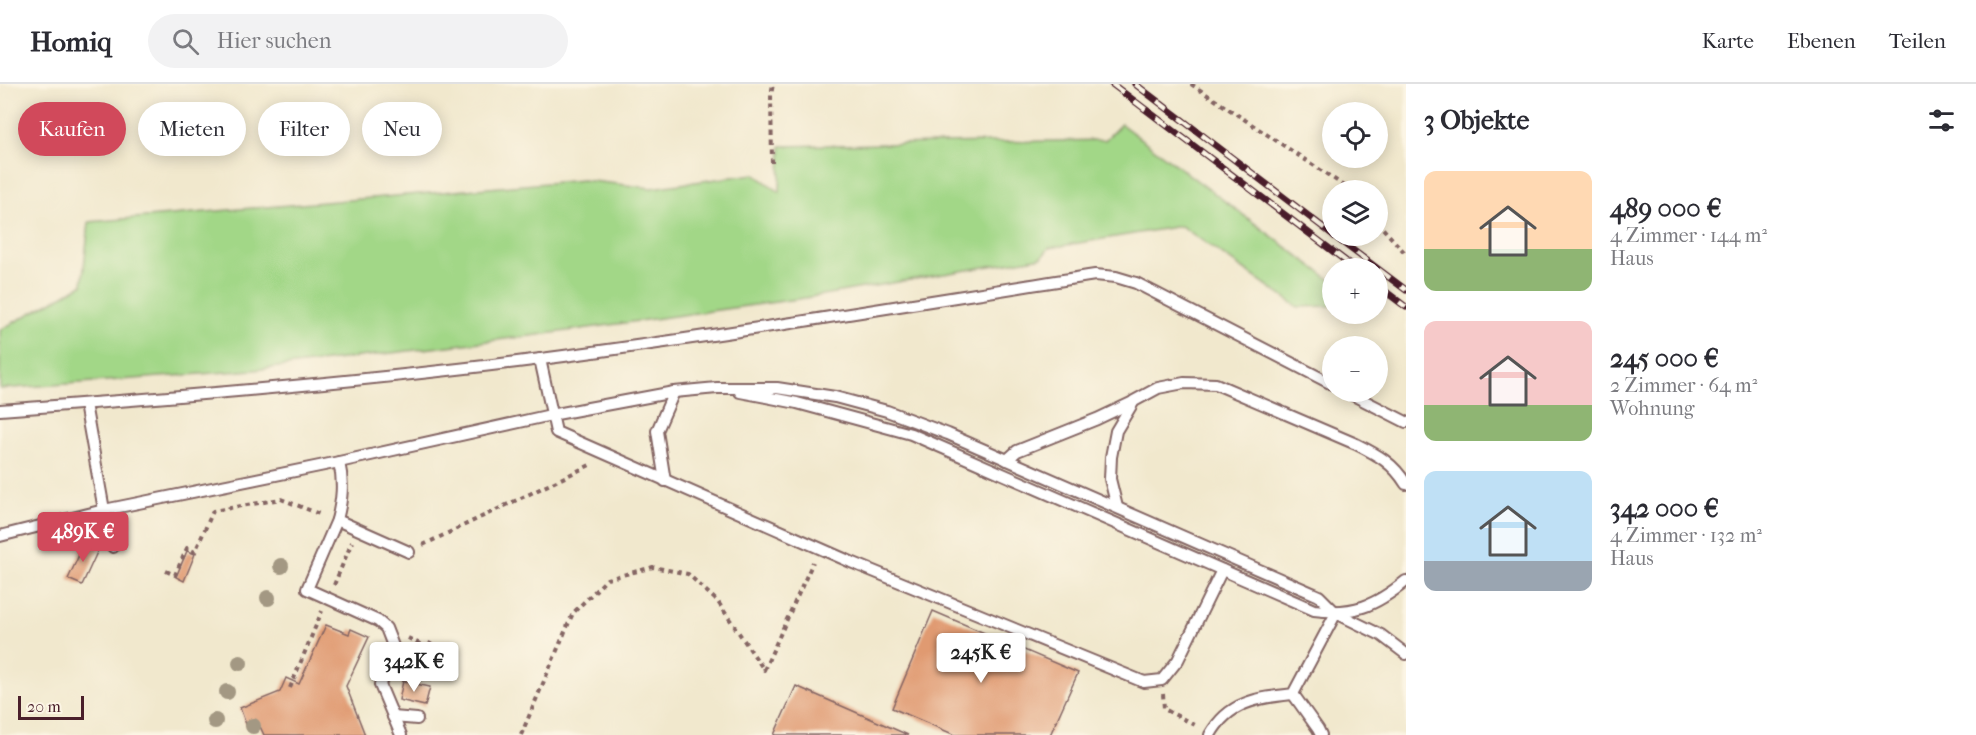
<!DOCTYPE html>
<html lang="de">
<meta charset="utf-8">
<style>
:root{--surface:#fff;--page:#f2f2f3;--text:#2b2b33;--muted:#7c7c81;--line:#e1e1e2;--accent:#d1495b}
body{margin:0;font-family:"IM FELL French Canon",serif;background:var(--page);color:var(--text);height:100vh;display:flex;flex-direction:column;font-size:22px;white-space:nowrap}
*{box-sizing:border-box;margin:0}
p{font-size:20px;color:var(--muted)}
.icon{flex:none;width:33px;height:33px;fill:none;stroke:currentColor;stroke-width:2;stroke-linecap:round;stroke-linejoin:round}
.map{position:relative;flex:1;overflow:hidden}
.panel{display:flex;flex-direction:column;background:var(--surface);width:570px}
.panel>*{flex:none}
.top-card{position:absolute;left:18px;top:18px;width:570px;height:54px;display:flex;gap:12px}
.controls{position:absolute;left:1322px;top:18px;display:grid;gap:12px}
.controls a{display:grid;place-items:center;width:66px;height:66px;border-radius:50%;background:var(--surface);box-shadow:0 3px 15px #0003;font-size:30px}
.scale{position:absolute;left:18px;bottom:15px;width:66px;box-sizing:border-box;padding-left:6px;border:3px solid #4a1f2b;border-top:0;font-size:16px;line-height:21px;white-space:nowrap;color:#4a1f2b;-webkit-text-stroke:4px #fcf5e5;paint-order:stroke}
.price{position:absolute;translate:-50% -51px;padding:0 14px;border-radius:6px;background:#fff;color:#222;font-size:20px;line-height:39px;filter:drop-shadow(0 2px 3px #0008)}
.price::after{content:'';position:absolute;left:50%;top:36px;width:18px;height:14px;margin-left:-9px;background:inherit;clip-path:polygon(0 0,100% 0,50% 100%)}
.price.current{background:var(--accent);color:#fff}
ul{padding:0;list-style:none}
li{display:flex;align-items:center;gap:18px;height:150px;padding:0 18px}
li span{display:grid;place-items:center;flex:none;width:168px;height:120px;border-radius:12px;color:#555}
li>.icon{margin-inline-start:auto}
span .icon{width:72px;height:72px;fill:#fffc;stroke-width:1}
li b{font-size:26px}
h2{display:flex;justify-content:space-between;align-items:center;height:72px;padding:0 18px;font-size:26px}
.tag{padding:0 21px;border-radius:27px;background:var(--surface);box-shadow:0 3px 15px #0003;font-size:21px;line-height:54px}
.tag.current{background:var(--accent);color:#fff}
header{display:flex;align-items:center;gap:36px;box-sizing:border-box;height:84px;padding:0 30px;background:var(--surface);border-bottom:2px solid var(--line)}
header strong{font-size:28px}
nav{display:flex;gap:33px;margin-inline-start:auto;font-size:21px}
.search{width:420px;height:54px;background:var(--page);display:flex;align-items:center;gap:15px;box-sizing:border-box;padding:0 21px;border-radius:33px;color:var(--muted);font-size:22px}
main{display:flex;flex:1;min-height:0}
.map>svg:first-child{display:block}
.green{fill:#a2d787;stroke:#767b59;stroke-width:1.5}
.building{fill:#e09a71}
.lines{fill:none;stroke-linecap:round;stroke-linejoin:round}
.lane-casing{stroke:#846564;stroke-width:14}
.path{stroke:#846564;stroke-width:4;stroke-dasharray:4.5 4.5;stroke-linecap:butt}
.lane{stroke:#fff;stroke-width:10}
.rail-casing{stroke:#4a1f2b;stroke-width:7}
.rail{stroke:#fcf5e5;stroke-width:4.5;stroke-dasharray:14;stroke-linecap:butt}
.tree{fill:#a39883}
</style>
<header>
<strong>Homiq</strong>
<div class="search"><svg class="icon" aria-label="search" viewBox="0 0 24 24"><circle cx="10" cy="10" r="6"/><path d="M15 15l6 6"/></svg>Hier suchen</div>
<nav><a>Karte</a><a>Ebenen</a><a>Teilen</a></nav>
</header>
<main>
<div class="map">
<svg width="1406" height="651" viewBox="0 0 1406 651">
<rect width="100%" height="100%" fill="#fcf5e5"/>
<filter id="ink" filterUnits="userSpaceOnUse"><feTurbulence type="fractalNoise" baseFrequency=".0167" numOctaves="2"/><feDisplacementMap in="SourceGraphic" scale="12" xChannelSelector="R" yChannelSelector="G"/><feConvolveMatrix kernelMatrix="1 2 1 2 8 2 1 2 1" color-interpolation-filters="sRGB"/></filter>
<filter id="wash" filterUnits="userSpaceOnUse"><feTurbulence type="fractalNoise" baseFrequency=".008" numOctaves="4" result="noise"/><feDisplacementMap in="SourceGraphic" scale="24" xChannelSelector="R" yChannelSelector="G"/><feGaussianBlur stdDeviation="1.35" result="paint"/><feColorMatrix in="noise" values="0 0 0 0 0 0 0 0 0 0 0 0 0 0 0 0 0 1.4 0 .05"/><feComposite in="paint" operator="in"/></filter>
<g filter="url(#wash)">
<rect width="100%" height="100%" fill="#f1e8cd"/>
<path class="green" d="M1121,40L1332,197V222L1298,223L1181,142L1049,164L1042,173L805,214L538,251L254,286L0,305V246L82,201L89,138L583,96L651,104L754,90L780,108L781,62L1105,56Z"/>
<g id="blocks">
<g class="building">
<path d="M85,458L99,464L82,501L68,495Z"/>
<path d="M187,467L195,470L184,497L176,493Z"/>
<path d="M933,527L1078,589L1050,651H955L892,624Z"/>
<path d="M326,541L349,550L351,545L369,553L346,602L365,651H264L258,638L247,643L240,624L280,608L286,594L299,600Z"/>
<path d="M403,597L430,603L425,622L399,616Z"/>
<path d="M796,602L908,651H774Z"/>
</g>
</g>
</g>
<g filter="url(#ink)">
<use href="#blocks" fill-opacity="0" stroke="#846564" stroke-width="1.5"/>
<g class="lines">
<g class="lane-casing">
<g id="lane">
<path d="M540,275L556,348L851,478L1144,598L1162,596L1178,576L1222,486"/>
<path d="M740,308L797,319L911,350L1314,526C1354,531 1375,522 1406,497"/>
<path d="M1347,308L1406,338"/>
<path d="M85,320L104,426L113,463"/>
<path d="M0,326C181,313 361,298 541,275C726,251 910,220 1095,191L1116,193L1136,199L1332,300"/>
<path d="M1007,376L1017,367L1097,335L1133,318"/>
<path d="M339,378C344,399 342,416 337,436L409,468"/>
<path d="M665,397L657,347L674,308"/>
<path d="M1117,423L1110,395L1111,373L1116,347L1134,317L1158,304L1184,299L1216,300L1356,360C1378,371 1393,379 1406,400"/>
<path d="M337,436L307,505L378,537L386,544L393,562L380,601L401,651"/>
<path d="M0,452L104,426L339,378L551,331L674,308L717,304H777L835,313L887,327L948,350L1319,512L1336,529L1381,551L1406,570"/>
<path d="M1293,610L1318,645L1321,651"/>
<path d="M393,633L417,635"/>
<path d="M1210,651C1229,617 1258,614 1293,610L1336,529"/>
</g>
</g>
<g class="path">
<path d="M1191,0L1343,101L1348,106"/>
<path d="M772,79L771,11L773,0"/>
<path d="M1377,138L1406,170"/>
<path d="M423,461L592,380"/>
<path d="M166,487L175,491L187,464L195,468L213,427L281,415L322,431"/>
<path d="M334,501L352,458"/>
<path d="M408,554L428,564L431,558"/>
<path d="M290,604L322,527"/>
<path d="M1163,610L1164,625L1197,642"/>
<path d="M521,651L573,529L607,495L653,483L688,490L718,518L764,586L813,478"/>
</g>
<use href="#lane" class="lane"/>
<g class="rail-casing">
<g id="rail">
<path d="M1112,0L1355,184"/>
<path d="M1135,0L1332,150"/>
<path d="M1334,152L1406,206"/>
<path d="M1377,201L1406,223"/>
</g>
</g>
<use href="#rail" class="rail"/>
</g>
<g class="tree">
<circle cx="281" cy="482" r="8"/>
<circle cx="268" cy="514" r="8"/>
<circle cx="240" cy="579" r="8"/>
<circle cx="227" cy="608" r="8"/>
<circle cx="215" cy="637" r="8"/>
<circle cx="253" cy="642" r="8"/>
</g>
</g>
</svg>
<div class="controls">
<a><svg class="icon" aria-label="locate" viewBox="0 0 24 24"><circle cx="12" cy="12" r="6"/><path d="M12 2v4M12 18v4M2 12h4M18 12h4"/></svg></a>
<a><svg class="icon" aria-label="layers" viewBox="0 0 24 24"><path d="M12 4l9 5-9 5-9-5zM3 14l9 5 9-5"/></svg></a>
<a>+</a>
<a>−</a>
</div>
<div class="scale">20 m</div>
<b class="price current" style="left:83px;top:479px">489K €</b>
<b class="price" style="left:981px;top:600px">245K €</b>
<b class="price" style="left:414px;top:609px">342K €</b>
<div class="top-card">
<a class="tag current">Kaufen</a>
<a class="tag">Mieten</a>
<a class="tag">Filter</a>
<a class="tag">Neu</a>
</div>
</div>
<section class="panel">
<h2>3 Objekte<svg class="icon" aria-label="filters" viewBox="0 0 24 24"><path d="M4 7h16M4 17h16"/><circle cx="9" cy="7" r="2"/><circle cx="15" cy="17" r="2"/></svg></h2>
<ul>
<li><span style="background:linear-gradient(#ffd9b3 65%,#8fb573 0)"><svg class="icon" aria-label="home" viewBox="0 0 24 24"><path d="M3 11l9-7 9 7M6 9v11h12V9"/></svg></span><div><b>489 000 €</b><p>4 Zimmer · 144 m²</p><p>Haus</p></div></li>
<li><span style="background:linear-gradient(#f6c9c9 70%,#8fb573 0)"><svg class="icon" aria-label="home" viewBox="0 0 24 24"><path d="M3 11l9-7 9 7M6 9v11h12V9"/></svg></span><div><b>245 000 €</b><p>2 Zimmer · 64 m²</p><p>Wohnung</p></div></li>
<li><span style="background:linear-gradient(#bfe0f5 75%,#9aa5b1 0)"><svg class="icon" aria-label="home" viewBox="0 0 24 24"><path d="M3 11l9-7 9 7M6 9v11h12V9"/></svg></span><div><b>342 000 €</b><p>4 Zimmer · 132 m²</p><p>Haus</p></div></li>
</ul>
</section>
</main>
